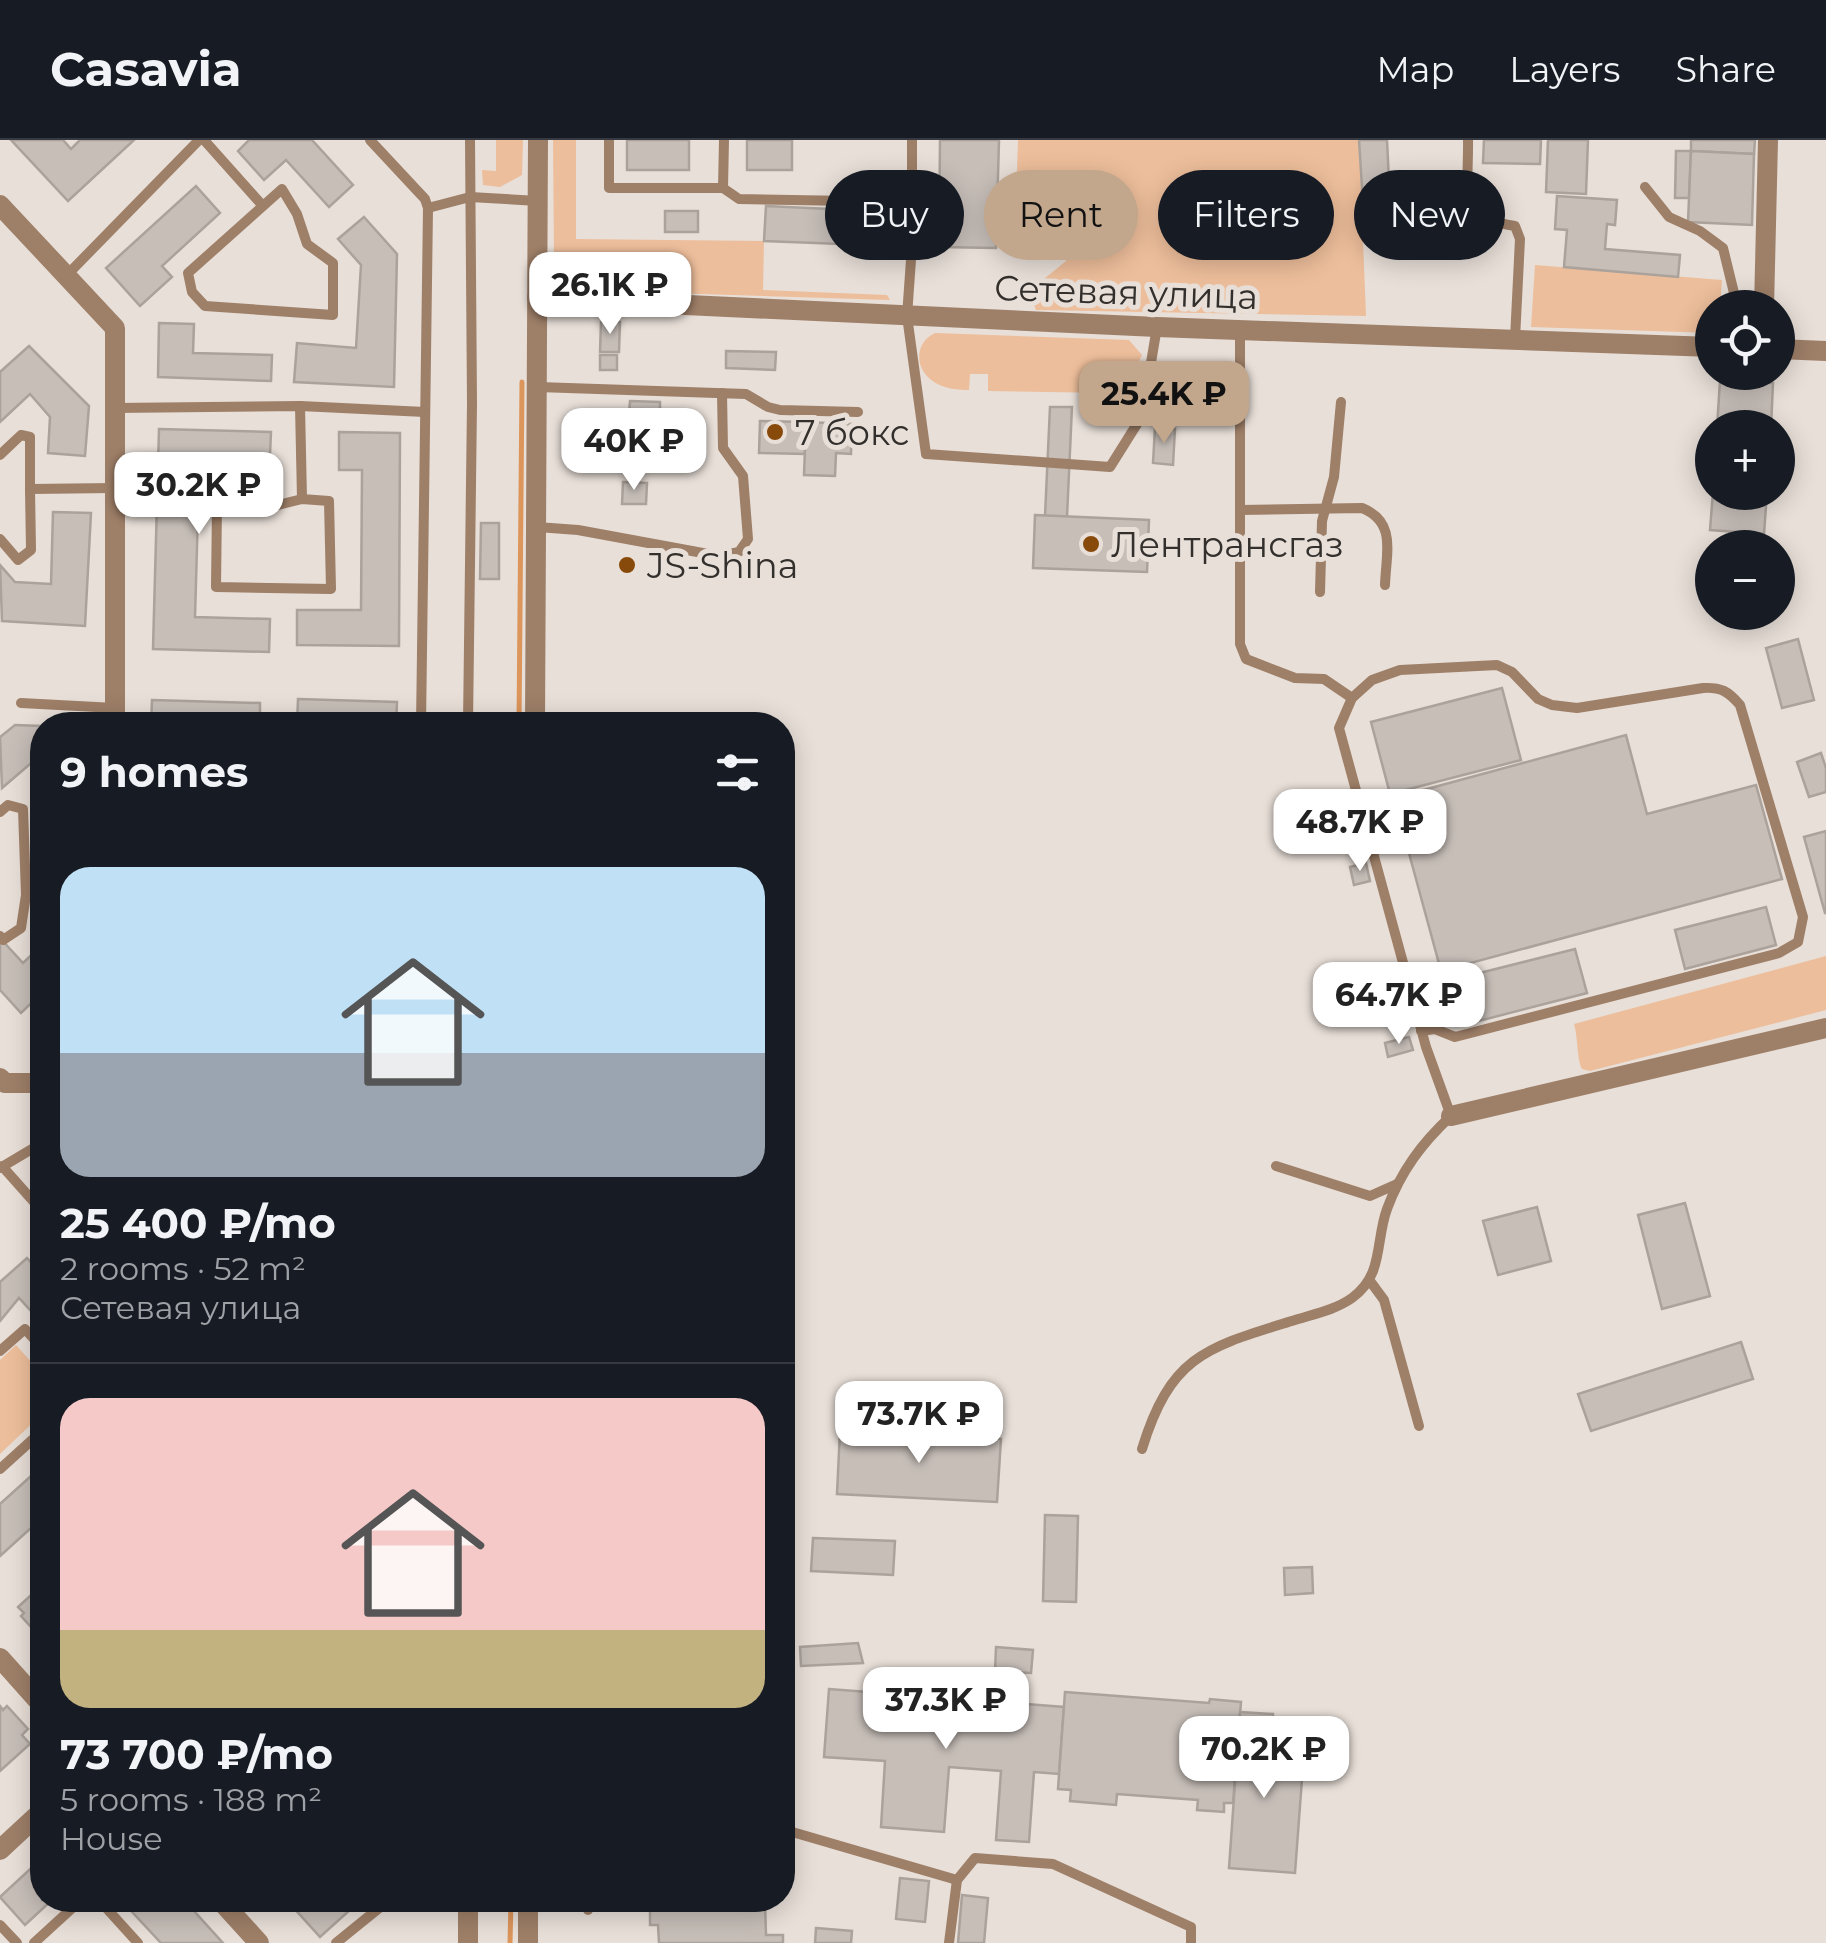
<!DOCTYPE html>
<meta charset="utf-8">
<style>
:root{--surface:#171b24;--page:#20242c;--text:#f1f3f6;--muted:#9ea1a6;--line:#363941;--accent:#c2a78c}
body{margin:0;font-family:Montserrat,sans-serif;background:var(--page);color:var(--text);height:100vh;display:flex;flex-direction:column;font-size:38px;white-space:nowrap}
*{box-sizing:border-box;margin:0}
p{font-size:32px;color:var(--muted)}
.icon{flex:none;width:55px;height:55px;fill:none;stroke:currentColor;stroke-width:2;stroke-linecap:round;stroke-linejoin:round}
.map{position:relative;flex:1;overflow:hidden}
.side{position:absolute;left:30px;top:572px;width:765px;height:1200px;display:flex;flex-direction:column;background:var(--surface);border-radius:40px;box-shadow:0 5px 25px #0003}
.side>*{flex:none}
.guide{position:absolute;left:825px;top:30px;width:850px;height:90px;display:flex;gap:20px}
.tools{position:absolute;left:1695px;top:150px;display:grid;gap:20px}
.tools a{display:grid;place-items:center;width:100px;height:100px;border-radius:50%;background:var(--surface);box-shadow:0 5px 25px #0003;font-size:50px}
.price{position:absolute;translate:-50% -85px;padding:0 22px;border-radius:20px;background:#fff;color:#222;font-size:32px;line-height:65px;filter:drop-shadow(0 2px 5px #0008)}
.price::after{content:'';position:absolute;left:50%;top:60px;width:30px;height:22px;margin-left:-15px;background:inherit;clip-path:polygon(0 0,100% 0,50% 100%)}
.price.active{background:var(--accent);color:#111}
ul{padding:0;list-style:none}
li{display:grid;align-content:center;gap:20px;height:530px;padding:0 30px}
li+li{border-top:2px solid var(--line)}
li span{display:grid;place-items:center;height:310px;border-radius:30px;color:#555}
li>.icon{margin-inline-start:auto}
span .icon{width:180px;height:180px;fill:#fffc;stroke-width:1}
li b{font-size:42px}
h2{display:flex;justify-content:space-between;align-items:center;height:120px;padding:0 30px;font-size:42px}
.tag{padding:0 35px;border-radius:45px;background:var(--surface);box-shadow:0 5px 25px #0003;font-size:35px;line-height:90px}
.tag.active{background:var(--accent);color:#111}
header{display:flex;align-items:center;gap:60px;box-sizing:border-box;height:140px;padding:0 50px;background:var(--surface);border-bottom:2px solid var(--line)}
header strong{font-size:48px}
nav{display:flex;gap:55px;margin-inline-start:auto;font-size:35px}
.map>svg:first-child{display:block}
.green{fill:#edbe9b}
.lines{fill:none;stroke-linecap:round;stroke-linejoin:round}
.stream{stroke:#dc955b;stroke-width:5}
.building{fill:#c7beb8;stroke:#aba29b;stroke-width:2.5}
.lane{stroke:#9e7f68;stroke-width:10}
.street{stroke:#9e7f68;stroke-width:20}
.poi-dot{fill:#884a0a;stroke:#e8dfd8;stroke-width:4}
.labels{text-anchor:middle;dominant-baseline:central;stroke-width:10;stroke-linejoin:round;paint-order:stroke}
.street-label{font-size:35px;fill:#322f2c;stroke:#e8dfd8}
.poi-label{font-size:35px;fill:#322f2c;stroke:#e8dfd8;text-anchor:start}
</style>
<header>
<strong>Casavia</strong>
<nav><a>Map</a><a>Layers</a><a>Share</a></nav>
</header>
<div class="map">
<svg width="1826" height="1803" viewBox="0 0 1826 1803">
<rect width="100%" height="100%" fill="#e8dfd8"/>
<g class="green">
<path d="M496,0H523L522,35L500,47L483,45L482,30L496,31Z"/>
<path d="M553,0H576V99L764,101L763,150L887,155L890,160L605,151L604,146L573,138L554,117Z"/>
<path d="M1018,0H1359L1366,176L1036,170L1031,156L1039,143L1066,121V110L1053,96L1015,91Z"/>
<path d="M1535,125L1722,140L1720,167L1712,168V193L1531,187Z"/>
<path d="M935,193L1129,200L1142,215L1129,243L1110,253L988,251V234H970L969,250C956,250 940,248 930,239C913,224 917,201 935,193Z"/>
<path d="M1826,816V870L1590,931L1582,929C1577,921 1578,897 1574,884Z"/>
<path d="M16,1205L42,1234V1274L0,1314V1220Z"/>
</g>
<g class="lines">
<g class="stream">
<path d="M519,585L522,242"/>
<path d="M510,1803L511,1760"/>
</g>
</g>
<g class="building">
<path d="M11,0H63L71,9L80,0H134L68,61Z"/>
<path d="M249,0H312L353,45L329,67L286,20L264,40L238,11Z"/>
<rect x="627" y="0" width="62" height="30"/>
<rect x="747" y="0" width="45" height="30"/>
<path d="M940,0H999L996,108L939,107Z"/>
<path d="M1359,0H1387L1390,61L1384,62V69H1370V62L1363,63Z"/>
<path d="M1484,0H1541L1540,24L1483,23Z"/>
<path d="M1548,0H1588L1586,54L1546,52Z"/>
<path d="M1691,0H1755L1754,14L1691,11Z"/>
<path d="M1676,11H1691L1689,58H1675Z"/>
<path d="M1691,11L1754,14L1752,85L1688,82Z"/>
<path d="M196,46L220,73L162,126L172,137L140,166L106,128Z"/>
<path d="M1557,56L1617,60L1615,85L1607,84L1605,109L1680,115L1678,137L1564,127L1567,90L1555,89Z"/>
<path d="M766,66L894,72L893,106L764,101Z"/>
<rect x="665" y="71" width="33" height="21"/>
<path d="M1368,74H1400L1401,107H1385V99H1369Z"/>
<path d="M364,77L397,114L394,247L294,242L297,203L356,208L361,125L338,99Z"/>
<path d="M601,182H620L619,212H600Z"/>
<path d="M159,183L194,184L193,213L272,215L271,241L158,237Z"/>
<path d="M29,206L89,266L85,316L48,313L50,277L30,254L0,282V232Z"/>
<path d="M726,211L776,212L775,230L726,228Z"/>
<rect x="600" y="215" width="17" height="15"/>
<path d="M1720,240L1773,243L1771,288H1717Z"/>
<path d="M630,261L660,262V275L629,274Z"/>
<path d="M1050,267H1072L1067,377L1045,376Z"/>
<path d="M601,274L675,275V325L600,323Z"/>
<path d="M760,281L806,282L805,314L759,313Z"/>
<path d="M806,282L852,284L851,314L836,313L835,336L804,335Z"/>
<path d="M1155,288L1175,289L1173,325L1153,323Z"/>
<path d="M159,289L271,292L269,338L199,337L195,477L270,479L269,512L153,509Z"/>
<path d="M339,292L400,293L399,506L297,505V470H361L362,330H339Z"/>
<path d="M623,342L647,343L646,364H622Z"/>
<path d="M1713,352H1767L1764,394L1710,390Z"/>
<path d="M53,372L91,373L85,486L2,481L0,425L15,442L51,444Z"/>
<path d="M1035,375L1149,380L1147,432L1033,428Z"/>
<path d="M481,383H499V439H480Z"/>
<path d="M1798,499L1814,560L1782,568L1766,508Z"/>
<path d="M1502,548L1521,620L1390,654L1371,582Z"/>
<path d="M298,559L397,562L396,585H297Z"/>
<path d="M152,560L260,563V585H151Z"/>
<path d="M15,585L42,586V624H30L2,648L0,597Z"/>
<path d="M1626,595L1647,674L1756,645L1782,739L1441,831L1394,658Z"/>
<path d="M1821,613L1826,628V652L1809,657L1797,622Z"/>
<path d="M1826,691V773H1825L1804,697Z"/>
<path d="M1366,723L1370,741L1354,745L1350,727Z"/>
<path d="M1766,767L1776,805L1685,829L1675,790Z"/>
<path d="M0,798L23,823L42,805V853L21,873L0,850Z"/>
<path d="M1575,809L1587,853L1467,884L1456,839Z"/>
<path d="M1409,897L1413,910L1388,917L1385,903Z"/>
<path d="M1685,1063L1710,1156L1662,1169L1638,1075Z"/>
<path d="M1537,1067L1551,1121L1498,1135L1483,1081Z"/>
<path d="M27,1118L35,1127L42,1121V1183L19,1158L0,1181V1142Z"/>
<path d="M1741,1202L1753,1239L1591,1291L1578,1254Z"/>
<path d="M840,1290L1001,1299L997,1362L837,1354Z"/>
<path d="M42,1326V1378L0,1416V1364Z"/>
<path d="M1045,1375L1078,1376L1076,1462L1043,1461Z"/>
<path d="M813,1398L895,1401L893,1435L811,1431Z"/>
<path d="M1312,1427L1313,1453L1285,1455L1284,1428Z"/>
<path d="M42,1445V1499L21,1476L24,1473L18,1467Z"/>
<path d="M858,1503L863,1523L801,1526L800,1507Z"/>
<path d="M996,1507L1033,1510L1031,1533L995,1531Z"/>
<path d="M829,1549L1064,1567L1059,1634L1034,1632L1029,1702L996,1700L1001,1631L949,1627L944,1692L881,1687L885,1621L824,1617Z"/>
<path d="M1065,1552L1209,1563L1210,1559L1241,1562L1233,1663H1224V1672L1197,1670L1198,1660L1117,1654L1116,1665L1070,1661L1071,1650L1058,1649Z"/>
<path d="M0,1566L3,1570L7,1566L28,1589L22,1595L30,1604L0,1631Z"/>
<path d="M1240,1572L1273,1574L1271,1605L1288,1607L1286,1638L1302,1639L1295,1733L1229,1728Z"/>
<path d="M42,1718V1760H52L25,1785L0,1757Z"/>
<path d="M900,1738L929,1741L925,1782L896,1779Z"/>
<path d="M962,1755L988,1758L984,1803H958Z"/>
<path d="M121,1760H184L223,1803H161Z"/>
<path d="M301,1760H361L320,1797L293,1767Z"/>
<path d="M650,1760L765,1761L766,1795H783V1803H659L658,1785H650Z"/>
<path d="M816,1788L852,1791L851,1803H815Z"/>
</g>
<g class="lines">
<g class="lane">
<path d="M204,0L263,66L282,49L297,74L307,104L333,123V175L205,166L192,152L188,133L263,66"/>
<path d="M370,0L425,59L428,68L421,585"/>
<path d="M609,0V48H723L724,0"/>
<path d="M912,0V106L907,176L926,314L1110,327L1142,276L1157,187"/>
<path d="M1468,0C1469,50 1456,77 1515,86L1520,99L1515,199"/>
<path d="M1645,47L1669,77L1700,91L1723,108L1735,157L1743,168"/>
<path d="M723,48L739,59L911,62"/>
<path d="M428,68L470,57L538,61"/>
<path d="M67,135L199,0"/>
<path d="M1240,191V504L1246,519L1295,538L1324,539L1352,558"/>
<path d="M538,247L746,254L768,267L780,270L858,272"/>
<path d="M300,266L302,359L278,365H217L216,447L331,449L329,361L302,359"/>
<path d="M114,268L300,266L425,272"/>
<path d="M0,315L21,295L30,297V349L114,348"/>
<path d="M1240,370L1362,368C1397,382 1386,413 1385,445"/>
<path d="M537,387L578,390L719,416L739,412L748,399L743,336L723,308L722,253"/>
<path d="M0,399L18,420L31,410L30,349"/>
<path d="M1320,452L1322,381L1334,337L1341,262"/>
<path d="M21,563L115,568"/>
<path d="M468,585L472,263L470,0"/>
<path d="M0,672L8,665L23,669L26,755L42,756"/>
<path d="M0,796L3,800L21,788L26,755"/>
<path d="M2,1026L42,1071"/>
<path d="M1276,1026L1370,1056L1397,1044"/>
<path d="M0,1028L42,1003"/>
<path d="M1370,1141L1384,1160L1419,1286"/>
<path d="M0,1211L25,1189L42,1208"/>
<path d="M1142,1309C1171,1214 1208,1207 1295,1180C1314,1174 1335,1170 1352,1158C1384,1135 1375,1102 1387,1069C1401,1031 1422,1003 1451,976L1426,907L1339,588L1352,558L1372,540L1400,530L1497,525L1512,532L1538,559L1552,565L1577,568L1703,548C1721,547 1728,551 1740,565L1803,777L1798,802L1779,813L1455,897L1435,889L1421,891"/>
<path d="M0,1329L42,1291"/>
<path d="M782,1435L790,1312"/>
<path d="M782,1689L957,1740"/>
<path d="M99,1760L138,1803"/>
<path d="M588,1760V1770"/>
<path d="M0,1785L17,1803"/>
<path d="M34,1803L81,1760"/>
<path d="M336,1803L389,1760"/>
<path d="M949,1803L957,1740L975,1718L1053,1724L1191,1787V1803"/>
</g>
<g class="street">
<path d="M0,65L115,188V585"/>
<path d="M537,158L1157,187L1712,207"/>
<path d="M1764,168L1768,0"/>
<path d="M1778,209L1826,211"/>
<path d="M535,585L538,0"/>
<path d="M0,938L5,943H42"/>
<path d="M1451,976L1826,888"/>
<path d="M0,1518L42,1565"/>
<path d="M0,1710L42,1671"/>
<path d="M220,1760L259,1803"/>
<path d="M468,1803V1760"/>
<path d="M528,1803V1760"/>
</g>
</g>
<g class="poi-dot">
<circle cx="775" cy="292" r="10"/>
<circle cx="1091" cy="404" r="10"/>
<circle cx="627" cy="425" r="10"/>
</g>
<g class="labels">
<g class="street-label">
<text transform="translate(1126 152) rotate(2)">Сетевая улица</text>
</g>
<g class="poi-label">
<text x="795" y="292">7 бокс</text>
<text x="1111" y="404">Лентрансгаз</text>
<text x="647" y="425">JS-Shina</text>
</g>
</g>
</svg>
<div class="tools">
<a><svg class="icon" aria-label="locate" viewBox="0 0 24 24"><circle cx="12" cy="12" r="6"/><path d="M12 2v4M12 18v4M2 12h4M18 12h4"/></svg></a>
<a>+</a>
<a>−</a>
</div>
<b class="price" style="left:610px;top:197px">26.1K ₽</b>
<b class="price active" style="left:1164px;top:306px">25.4K ₽</b>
<b class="price" style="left:634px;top:353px">40K ₽</b>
<b class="price" style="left:199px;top:397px">30.2K ₽</b>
<b class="price" style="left:1360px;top:734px">48.7K ₽</b>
<b class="price" style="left:1399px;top:907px">64.7K ₽</b>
<b class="price" style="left:919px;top:1326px">73.7K ₽</b>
<b class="price" style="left:946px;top:1612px">37.3K ₽</b>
<b class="price" style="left:1264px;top:1661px">70.2K ₽</b>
<div class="guide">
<a class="tag">Buy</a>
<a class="tag active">Rent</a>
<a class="tag">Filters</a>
<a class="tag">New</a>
</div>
<section class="side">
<h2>9 homes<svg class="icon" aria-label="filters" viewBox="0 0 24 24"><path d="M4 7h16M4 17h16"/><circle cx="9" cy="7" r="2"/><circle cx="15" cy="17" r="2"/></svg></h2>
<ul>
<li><span style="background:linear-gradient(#bfe0f5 60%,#9aa5b1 0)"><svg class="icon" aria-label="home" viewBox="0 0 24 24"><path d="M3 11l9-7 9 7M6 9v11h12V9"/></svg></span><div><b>25 400 ₽/mo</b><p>2 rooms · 52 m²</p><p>Сетевая улица</p></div></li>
<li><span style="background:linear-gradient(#f6c9c9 75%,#c2b280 0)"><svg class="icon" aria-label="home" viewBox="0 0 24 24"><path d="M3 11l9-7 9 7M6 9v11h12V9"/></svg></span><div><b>73 700 ₽/mo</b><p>5 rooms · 188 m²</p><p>House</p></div></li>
</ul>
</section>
</div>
